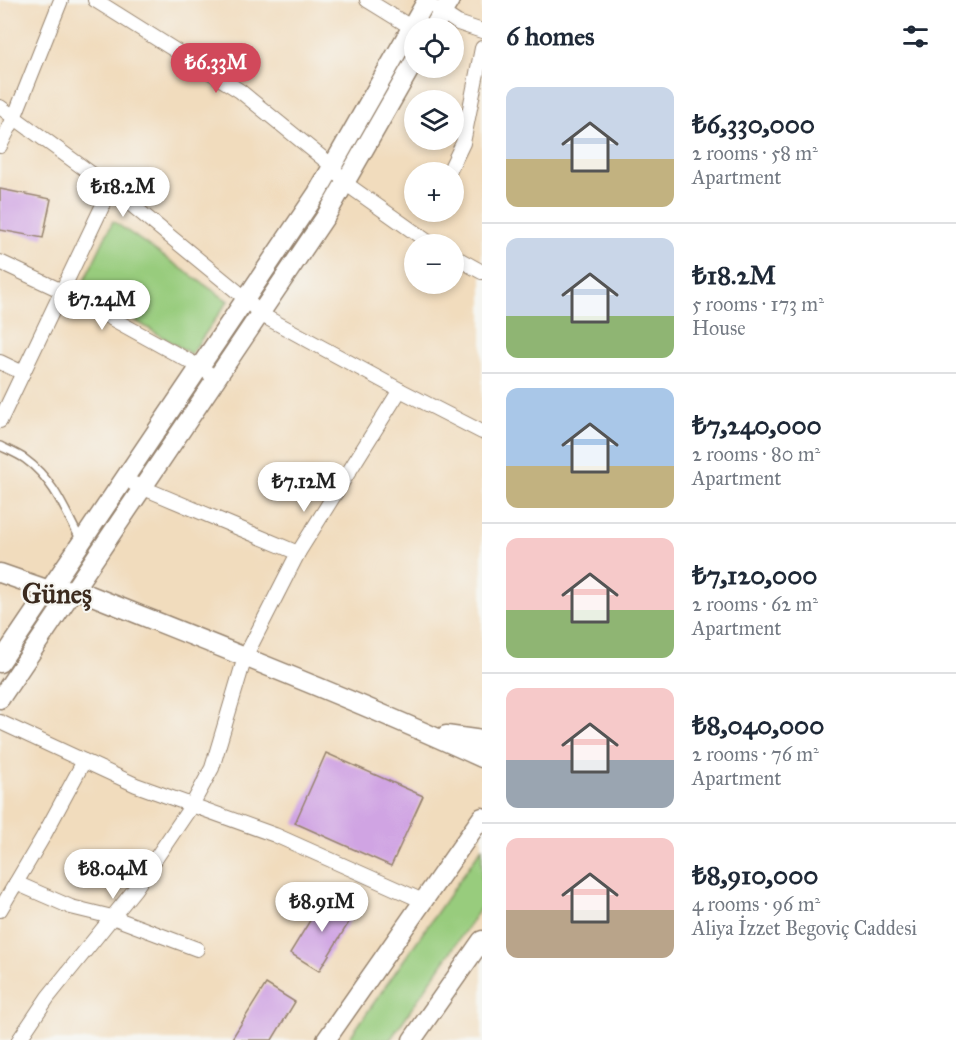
<!DOCTYPE html>
<meta charset="utf-8">
<style>
:root{--surface:#fff;--page:#f6f6f7;--text:#1f2937;--muted:#747a83;--line:#e0e1e3;--accent:#d1495b}
body{margin:0;font-family:"IM FELL Great Primer",serif;background:var(--page);color:var(--text);height:100vh;display:flex;flex-direction:column;font-size:22px;white-space:nowrap}
*{box-sizing:border-box;margin:0}
p{font-size:20px;color:var(--muted)}
.icon{flex:none;width:33px;height:33px;fill:none;stroke:currentColor;stroke-width:2;stroke-linecap:round;stroke-linejoin:round}
.map{position:relative;flex:1;overflow:hidden}
.panel{display:flex;flex-direction:column;background:var(--surface);width:474px}
.panel>*{flex:none}
.tools{position:absolute;left:404px;top:18px;display:grid;gap:12px}
.tools a{display:grid;place-items:center;width:60px;height:60px;border-radius:50%;background:var(--surface);box-shadow:0 3px 9px #0003;font-size:30px}
.price{position:absolute;translate:-50% -51px;padding:0 14px;border-radius:21px;background:#fff;color:#222;font-size:20px;line-height:39px;filter:drop-shadow(0 2px 3px #0008)}
.price::after{content:'';position:absolute;left:50%;top:36px;width:18px;height:14px;margin-left:-9px;background:inherit;clip-path:polygon(0 0,100% 0,50% 100%)}
.price.selected{background:var(--accent);color:#fff}
ul{padding:0;list-style:none}
li{display:flex;align-items:center;gap:18px;height:150px;padding:0 24px}
li+li{border-top:2px solid var(--line)}
li span{display:grid;place-items:center;flex:none;width:168px;height:120px;border-radius:12px;color:#555}
li>.icon{margin-inline-start:auto}
span .icon{width:72px;height:72px;fill:#fffc;stroke-width:1}
li b{font-size:26px}
h2{display:flex;justify-content:space-between;align-items:center;height:72px;padding:0 24px;font-size:26px}
main{display:flex;flex:1;min-height:0}
.map>svg:first-child{display:block}
.green{fill:#98cc7d;stroke:#6a7b4e;stroke-width:1.5}
.building{fill:#d0a4e3}
.lines{fill:none;stroke-linecap:round;stroke-linejoin:round}
.lane-casing{stroke:#96836e;stroke-width:10}
.street-casing{stroke:#96836e;stroke-width:16}
.secondary-casing{stroke:#96836e;stroke-width:21}
.lane{stroke:#fff;stroke-width:7}
.street{stroke:#fff;stroke-width:14}
.secondary{stroke:#fff;stroke-width:18}
.labels{text-anchor:middle;dominant-baseline:central;stroke-width:4.5;stroke-linejoin:round;paint-order:stroke}
.district-label{font-size:27px;font-weight:bold;fill:#3b2a1e;stroke:#f6f6f2}
</style>
<main>
<div class="map">
<svg width="482" height="1040" viewBox="0 0 482 1040">
<rect width="100%" height="100%" fill="#f6f6f2"/>
<filter id="ink" filterUnits="userSpaceOnUse"><feTurbulence type="fractalNoise" baseFrequency=".0167" numOctaves="2"/><feDisplacementMap in="SourceGraphic" scale="12" xChannelSelector="R" yChannelSelector="G"/><feConvolveMatrix kernelMatrix="1 2 1 2 8 2 1 2 1" color-interpolation-filters="sRGB"/></filter>
<filter id="wash" filterUnits="userSpaceOnUse"><feTurbulence type="fractalNoise" baseFrequency=".008" numOctaves="4" result="noise"/><feDisplacementMap in="SourceGraphic" scale="24" xChannelSelector="R" yChannelSelector="G"/><feGaussianBlur stdDeviation="1.35" result="paint"/><feColorMatrix in="noise" values="0 0 0 0 0 0 0 0 0 0 0 0 0 0 0 0 0 1.4 0 .05"/><feComposite in="paint" operator="in"/></filter>
<g filter="url(#wash)">
<rect width="100%" height="100%" fill="#f1dcbd"/>
<g class="green">
<path d="M113,221L228,301L191,354L81,288Z"/>
<path d="M482,848V906L390,1040H348Z"/>
</g>
<g id="blocks">
<g class="building">
<path d="M0,189L51,199L43,238L0,230Z"/>
<path d="M326,753L423,796L391,866L295,823Z"/>
<path d="M325,896L354,914L319,971L290,953Z"/>
<path d="M266,984L295,1002L272,1040H231Z"/>
</g>
</g>
</g>
<g filter="url(#ink)">
<use href="#blocks" fill-opacity="0" stroke="#96836e" stroke-width="1.5"/>
<g class="lines">
<g class="lane-casing">
<path id="lane" d="M0,446C8,450 18,454 25,459C53,479 65,510 80,539"/>
</g>
<g class="street-casing">
<g id="street">
<path d="M95,0L240,91L331,165L345,183L431,244"/>
<path d="M367,0L414,29"/>
<path d="M435,8L458,23L482,31"/>
<path d="M0,107L111,188L245,298L260,314L400,390L482,432"/>
<path d="M0,146L14,118L61,0"/>
<path d="M449,172L463,143L482,48"/>
<path d="M453,256L482,272"/>
<path d="M0,262L62,291L198,366L216,378"/>
<path d="M0,362L23,373"/>
<path d="M0,421L111,188"/>
<path d="M134,484L298,553"/>
<path d="M0,722L136,785L275,835L423,901"/>
<path d="M16,883L71,907L112,917L197,949"/>
<path d="M0,910L43,837L84,761"/>
<path d="M19,1040L48,997L135,889L192,805L212,768L245,657L298,553L400,390"/>
</g>
</g>
<g class="secondary-casing">
<g id="secondary">
<path d="M433,28L450,0"/>
<path d="M0,573L49,590L74,589L90,595C222,648 353,699 482,758"/>
<path d="M0,663L317,193L427,0"/>
<path d="M0,699L326,216L414,62"/>
<path d="M446,735L482,740"/>
<path d="M326,1040L482,817"/>
<path d="M412,1040L482,940"/>
</g>
</g>
<use href="#lane" class="lane"/>
<use href="#street" class="street"/>
<use href="#secondary" class="secondary"/>
</g>
</g>
<g class="labels">
<g class="district-label">
<text x="57" y="593">Güneş</text>
</g>
</g>
</svg>
<div class="tools">
<a><svg class="icon" aria-label="locate" viewBox="0 0 24 24"><circle cx="12" cy="12" r="6"/><path d="M12 2v4M12 18v4M2 12h4M18 12h4"/></svg></a>
<a><svg class="icon" aria-label="layers" viewBox="0 0 24 24"><path d="M12 4l9 5-9 5-9-5zM3 14l9 5 9-5"/></svg></a>
<a>+</a>
<a>−</a>
</div>
<b class="price selected" style="left:216px;top:94px">₺6.33M</b>
<b class="price" style="left:123px;top:218px">₺18.2M</b>
<b class="price" style="left:102px;top:331px">₺7.24M</b>
<b class="price" style="left:304px;top:513px">₺7.12M</b>
<b class="price" style="left:113px;top:900px">₺8.04M</b>
<b class="price" style="left:322px;top:933px">₺8.91M</b>
</div>
<section class="panel">
<h2>6 homes<svg class="icon" aria-label="filters" viewBox="0 0 24 24"><path d="M4 7h16M4 17h16"/><circle cx="9" cy="7" r="2"/><circle cx="15" cy="17" r="2"/></svg></h2>
<ul>
<li><span style="background:linear-gradient(#c9d6e8 60%,#c2b280 0)"><svg class="icon" aria-label="home" viewBox="0 0 24 24"><path d="M3 11l9-7 9 7M6 9v11h12V9"/></svg></span><div><b>₺6,330,000</b><p>2 rooms · 58 m²</p><p>Apartment</p></div></li>
<li><span style="background:linear-gradient(#c9d6e8 65%,#8fb573 0)"><svg class="icon" aria-label="home" viewBox="0 0 24 24"><path d="M3 11l9-7 9 7M6 9v11h12V9"/></svg></span><div><b>₺18.2M</b><p>5 rooms · 173 m²</p><p>House</p></div></li>
<li><span style="background:linear-gradient(#a9c7e8 65%,#c2b280 0)"><svg class="icon" aria-label="home" viewBox="0 0 24 24"><path d="M3 11l9-7 9 7M6 9v11h12V9"/></svg></span><div><b>₺7,240,000</b><p>2 rooms · 80 m²</p><p>Apartment</p></div></li>
<li><span style="background:linear-gradient(#f6c9c9 60%,#8fb573 0)"><svg class="icon" aria-label="home" viewBox="0 0 24 24"><path d="M3 11l9-7 9 7M6 9v11h12V9"/></svg></span><div><b>₺7,120,000</b><p>2 rooms · 62 m²</p><p>Apartment</p></div></li>
<li><span style="background:linear-gradient(#f6c9c9 60%,#9aa5b1 0)"><svg class="icon" aria-label="home" viewBox="0 0 24 24"><path d="M3 11l9-7 9 7M6 9v11h12V9"/></svg></span><div><b>₺8,040,000</b><p>2 rooms · 76 m²</p><p>Apartment</p></div></li>
<li><span style="background:linear-gradient(#f6c9c9 60%,#b9a48a 0)"><svg class="icon" aria-label="home" viewBox="0 0 24 24"><path d="M3 11l9-7 9 7M6 9v11h12V9"/></svg></span><div><b>₺8,910,000</b><p>4 rooms · 96 m²</p><p>Aliya İzzet Begoviç Caddesi</p></div></li>
</ul>
</section>
</main>
